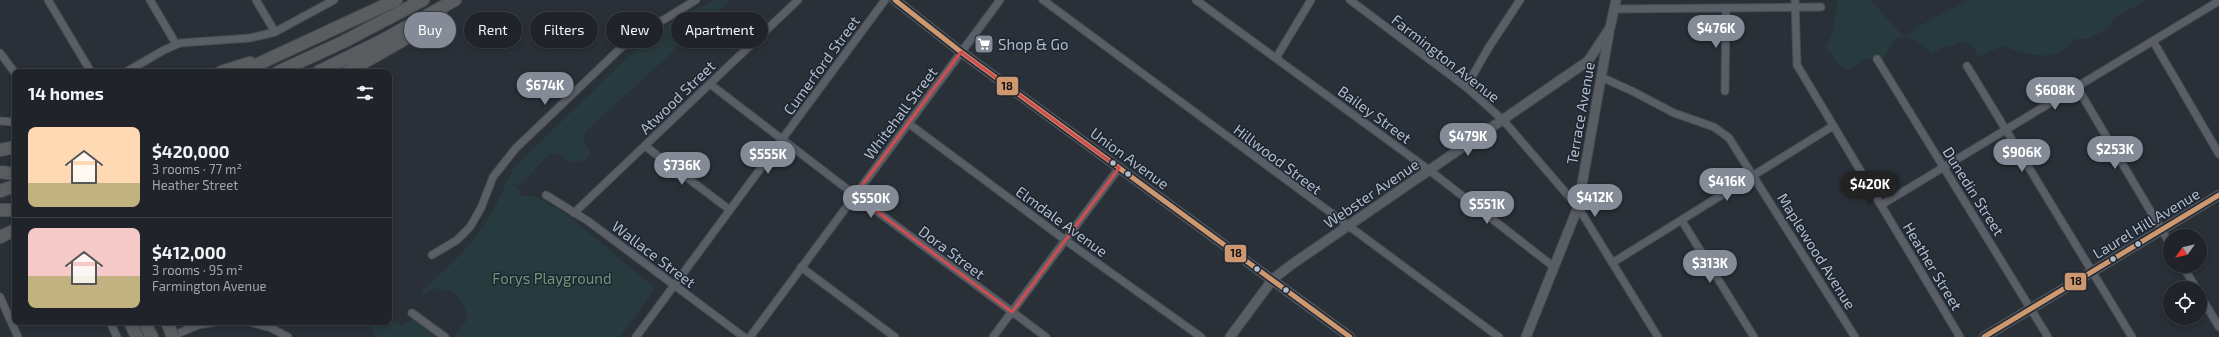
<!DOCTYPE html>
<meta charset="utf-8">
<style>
:root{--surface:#20242a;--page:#282c32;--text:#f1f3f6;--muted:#a2a4a8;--line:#3d4147;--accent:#848b96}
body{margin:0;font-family:"Exo 2",sans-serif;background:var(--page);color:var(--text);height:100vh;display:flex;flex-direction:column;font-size:15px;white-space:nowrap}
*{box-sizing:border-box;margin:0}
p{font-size:13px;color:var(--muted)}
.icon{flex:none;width:22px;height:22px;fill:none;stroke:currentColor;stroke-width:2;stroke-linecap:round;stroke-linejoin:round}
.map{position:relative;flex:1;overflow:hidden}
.sheet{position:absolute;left:12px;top:69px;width:380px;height:256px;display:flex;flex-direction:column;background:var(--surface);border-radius:8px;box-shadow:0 2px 6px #0003,0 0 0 1px var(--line)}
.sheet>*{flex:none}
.guide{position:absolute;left:404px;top:12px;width:380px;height:36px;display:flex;gap:8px}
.needle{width:26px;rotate:236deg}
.controls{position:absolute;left:2163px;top:229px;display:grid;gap:8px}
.controls a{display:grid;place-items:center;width:44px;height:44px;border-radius:50%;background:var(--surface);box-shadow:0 2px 6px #0003,0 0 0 1px var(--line);font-size:20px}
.price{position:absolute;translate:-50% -34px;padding:0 9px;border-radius:14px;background:var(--accent);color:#fff;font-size:13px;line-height:26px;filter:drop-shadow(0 1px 2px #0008)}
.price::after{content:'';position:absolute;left:50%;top:24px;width:12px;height:9px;margin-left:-6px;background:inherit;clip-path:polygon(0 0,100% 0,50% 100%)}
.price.active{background:#222;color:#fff}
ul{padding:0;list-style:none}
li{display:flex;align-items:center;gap:12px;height:100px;padding:0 16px}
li+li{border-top:1px solid var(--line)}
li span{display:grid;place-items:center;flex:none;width:112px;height:80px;border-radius:8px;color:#555}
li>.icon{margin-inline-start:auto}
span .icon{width:48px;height:48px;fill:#fffc;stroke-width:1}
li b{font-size:17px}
h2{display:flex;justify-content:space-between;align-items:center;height:48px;padding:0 16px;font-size:17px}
.tag{padding:0 14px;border-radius:18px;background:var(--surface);box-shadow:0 2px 6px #0003,0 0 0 1px var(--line);font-size:14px;line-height:36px}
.tag.active{background:var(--accent);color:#fff}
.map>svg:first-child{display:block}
.green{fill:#273a3e}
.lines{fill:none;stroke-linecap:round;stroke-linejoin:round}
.street-casing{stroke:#484c53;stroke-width:9}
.secondary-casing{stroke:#484c53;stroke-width:11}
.highway-casing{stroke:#474c53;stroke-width:14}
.street{stroke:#5a5e66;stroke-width:7}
.secondary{stroke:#595d64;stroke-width:9}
.highway{stroke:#5a5d60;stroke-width:12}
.highway-bridge-casing{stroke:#474c53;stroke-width:14;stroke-linecap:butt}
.highway-bridge{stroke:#5a5d60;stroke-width:12}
.bus-1-casing{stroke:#1d2633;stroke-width:8}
.bus-1{stroke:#cd976f;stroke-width:5}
.marked{fill:none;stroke:#ce4d50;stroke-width:3;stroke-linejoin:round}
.bus-dot{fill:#b4bcc9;stroke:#1d2633;stroke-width:1.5}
.labels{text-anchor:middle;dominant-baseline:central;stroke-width:3;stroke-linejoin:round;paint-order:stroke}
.poi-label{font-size:15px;fill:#b4bcc9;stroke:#1d2633;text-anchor:start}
.street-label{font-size:15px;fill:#b4bcc9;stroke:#1d2633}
.park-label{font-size:15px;fill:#6b9a76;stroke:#1d2633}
.line-badge{stroke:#1d2633;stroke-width:1.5}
.pale-badge-label{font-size:11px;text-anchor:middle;font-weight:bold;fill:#111}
</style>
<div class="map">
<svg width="2219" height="337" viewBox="0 0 2219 337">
<rect width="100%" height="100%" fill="#2a3038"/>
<g class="green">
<path d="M716,0H730L587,130L583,138L591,154L585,161L572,163L559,154H550L520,185H514L520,190L521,196H535L565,213L655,288L620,337H454L468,318C467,310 458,293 450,291C444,290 439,290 434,288L426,292L421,297L424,289C450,266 476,242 493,211C501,197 505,181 515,167L620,64C633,56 640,43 652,34C672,20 694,9 716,0Z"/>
<path d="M1837,0H1870L1904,37L1931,19L1969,0H2147L2114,18L2109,28L2087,39H2075C2071,42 2068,48 2064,50C2044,61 2022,53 2003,46L1977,57C1977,49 1971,44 1964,41L1952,46H1944L1932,54C1921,42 1910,35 1894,39L1883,60L1866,58L1848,70L1840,66L1825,47C1836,31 1835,18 1837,0Z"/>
<path d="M421,314L451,337H376L368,322H389L393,320L402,326Z"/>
</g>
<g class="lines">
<g class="street-casing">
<g id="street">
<path d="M48,0L91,72"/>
<path d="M150,0L176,44"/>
<path d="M256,0L275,32"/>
<path d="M1043,0L1499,337"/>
<path d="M1196,0L1429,170L1554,267"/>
<path d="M1350,0L1466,87L1503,120L1578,207L1658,337"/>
<path d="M1795,0L1797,65L1960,337"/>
<path d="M1614,9L1821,7"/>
<path d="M2153,41L2219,154"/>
<path d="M0,53L15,73"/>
<path d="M1276,58L1311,0"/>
<path d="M1877,59L2048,337"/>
<path d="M1967,66L2132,337"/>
<path d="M126,72L164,50L180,43L250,38L275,32L334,0"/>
<path d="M1601,77L1632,91L1674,113L1714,127L1729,138L1855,337"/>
<path d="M710,84L855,195L1046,337"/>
<path d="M1466,87L1489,47L1520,0"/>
<path d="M2077,87L2170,244"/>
<path d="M1725,91L1726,8"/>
<path d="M0,121L15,122"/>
<path d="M908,123L1065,240L1201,337"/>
<path d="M645,146L730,210"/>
<path d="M546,195L588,221L744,337"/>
<path d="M1881,205L2219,1"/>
<path d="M574,213L798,0"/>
<path d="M1682,221L1754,337"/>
<path d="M432,255L457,240L470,227L481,208L493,177L516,148L627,42L696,0"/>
<path d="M1612,263L1833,126"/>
<path d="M2183,266L2196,288"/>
<path d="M801,267L895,337"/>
<path d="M2200,295L2219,327"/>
<path d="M0,297L18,337"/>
<path d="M412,313L445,337"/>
<path d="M110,322L117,337"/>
<path d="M250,322L271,328L288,337"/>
<path d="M170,337L198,325L215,322"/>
<path d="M636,337L885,0"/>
<path d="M750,337L1000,0"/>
<path d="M993,337L1119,168"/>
</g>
</g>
<g class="secondary-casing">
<g id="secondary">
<path d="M895,0L961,52L1350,337"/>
<path d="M1230,337L1273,279L1291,265L1588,61L1610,28L1616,0"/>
<path d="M1526,337L1578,207L1609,33"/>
<path d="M1984,337L2219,195"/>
</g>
</g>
<g class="highway-casing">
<g id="highway">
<path d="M221,72L250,63"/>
<path d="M241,72L396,0"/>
<path d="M278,72L343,42L423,0"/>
<path d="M318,72L381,41L455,0"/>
<path d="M347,72L426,27L441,14"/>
<path d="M0,150L15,147"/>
<path d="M0,191L15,186"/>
<path d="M0,210H15"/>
<path d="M0,237L15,230"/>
<path d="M130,322L137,337"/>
<path d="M144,322L152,337"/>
</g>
</g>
<use href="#street" class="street"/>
<use href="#secondary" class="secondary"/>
<use href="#highway" class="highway"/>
<g class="highway-bridge-casing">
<g id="highway-bridge">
<path d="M0,172L15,174"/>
<path d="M167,322L173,337"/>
</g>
</g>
<use href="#highway-bridge" class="highway-bridge"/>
<g class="bus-1-casing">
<g id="bus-1">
<path d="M895,0L961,52L1350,337"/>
<path d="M1984,337L2219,195"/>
</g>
</g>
<use href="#bus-1" class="bus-1"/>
</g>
<path class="marked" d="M961,52L1119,168L1012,312L855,195Z"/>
<defs>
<g id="supermarket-square" transform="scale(1)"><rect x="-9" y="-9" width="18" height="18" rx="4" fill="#848b96" stroke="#1d2633"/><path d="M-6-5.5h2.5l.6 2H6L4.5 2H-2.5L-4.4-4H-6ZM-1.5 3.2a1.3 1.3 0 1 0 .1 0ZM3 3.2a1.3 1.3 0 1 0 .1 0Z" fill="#fff"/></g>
</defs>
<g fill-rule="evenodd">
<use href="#supermarket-square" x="984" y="44"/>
</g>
<g class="bus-dot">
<circle cx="1113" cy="163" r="3.5"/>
<circle cx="1128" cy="174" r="3.5"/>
<circle cx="2138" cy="244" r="3.5"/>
<circle cx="2113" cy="259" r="3.5"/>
<circle cx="1257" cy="269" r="3.5"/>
<circle cx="1286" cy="290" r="3.5"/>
</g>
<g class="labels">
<g class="poi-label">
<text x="998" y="44">Shop &amp; Go</text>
</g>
<g class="street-label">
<text transform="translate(1446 58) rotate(38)">Farmington Avenue</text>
<text transform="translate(821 65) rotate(-54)">Cumerford Street</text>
<text transform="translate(677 97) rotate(-44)">Atwood Street</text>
<text transform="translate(900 113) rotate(-53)">Whitehall Street</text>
<text transform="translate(1580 113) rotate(-80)">Terrace Avenue</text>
<text transform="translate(1375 114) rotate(36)">Bailey Street</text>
<text transform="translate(1130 158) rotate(36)">Union Avenue</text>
<text transform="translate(1278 159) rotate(37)">Hillwood Street</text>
<text transform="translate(1974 191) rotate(58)">Dunedin Street</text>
<text transform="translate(1371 193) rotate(-34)">Webster Avenue</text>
<text transform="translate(1062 221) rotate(36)">Elmdale Avenue</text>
<text transform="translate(2146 223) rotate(-31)">Laurel Hill Avenue</text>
<text transform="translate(1817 251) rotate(58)">Maplewood Avenue</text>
<text transform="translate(952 252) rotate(37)">Dora Street</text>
<text transform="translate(654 254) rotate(37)">Wallace Street</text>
<text transform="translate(1933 266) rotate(59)">Heather Street</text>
</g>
<g class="park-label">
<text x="552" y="278">Forys Playground</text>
</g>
</g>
<g class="line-badge">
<rect x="996" y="76" width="23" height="20" rx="4" fill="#cd976f"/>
<rect x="1224" y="244" width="23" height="19" rx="4" fill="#cd976f"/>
<rect x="2064" y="272" width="23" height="19" rx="4" fill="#cd976f"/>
</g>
<g class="pale-badge-label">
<text x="1007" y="90">18</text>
<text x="1236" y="257">18</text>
<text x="2076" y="285">18</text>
</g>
</svg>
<div class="controls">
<a><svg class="needle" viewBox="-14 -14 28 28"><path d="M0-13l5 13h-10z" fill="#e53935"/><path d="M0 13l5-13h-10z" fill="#a2a4a8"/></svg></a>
<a><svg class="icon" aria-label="locate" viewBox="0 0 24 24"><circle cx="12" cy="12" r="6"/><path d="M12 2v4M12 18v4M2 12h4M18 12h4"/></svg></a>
</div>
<b class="price" style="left:1716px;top:49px">$476K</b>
<b class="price" style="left:545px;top:106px">$674K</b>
<b class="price" style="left:2055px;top:111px">$608K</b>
<b class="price" style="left:1468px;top:157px">$479K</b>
<b class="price" style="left:2115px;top:170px">$253K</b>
<b class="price" style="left:2022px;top:173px">$906K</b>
<b class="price" style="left:768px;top:175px">$555K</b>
<b class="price" style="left:682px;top:186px">$736K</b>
<b class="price" style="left:1727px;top:202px">$416K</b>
<b class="price active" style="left:1870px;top:205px">$420K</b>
<b class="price" style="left:1595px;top:218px">$412K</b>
<b class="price" style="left:871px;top:219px">$550K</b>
<b class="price" style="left:1487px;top:225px">$551K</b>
<b class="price" style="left:1710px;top:284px">$313K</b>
<div class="guide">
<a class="tag active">Buy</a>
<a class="tag">Rent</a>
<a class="tag">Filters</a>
<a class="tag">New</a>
<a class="tag">Apartment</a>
</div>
<section class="sheet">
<h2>14 homes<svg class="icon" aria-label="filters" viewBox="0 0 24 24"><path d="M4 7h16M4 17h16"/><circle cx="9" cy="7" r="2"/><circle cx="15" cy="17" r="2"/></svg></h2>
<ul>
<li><span style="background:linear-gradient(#ffd9b3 70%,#c2b280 0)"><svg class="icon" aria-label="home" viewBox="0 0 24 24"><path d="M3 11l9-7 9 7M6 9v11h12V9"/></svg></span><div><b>$420,000</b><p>3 rooms · 77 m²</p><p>Heather Street</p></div></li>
<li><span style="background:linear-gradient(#f6c9c9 60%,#c2b280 0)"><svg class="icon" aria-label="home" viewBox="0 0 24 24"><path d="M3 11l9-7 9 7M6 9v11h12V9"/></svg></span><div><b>$412,000</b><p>3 rooms · 95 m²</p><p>Farmington Avenue</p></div></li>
</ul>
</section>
</div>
